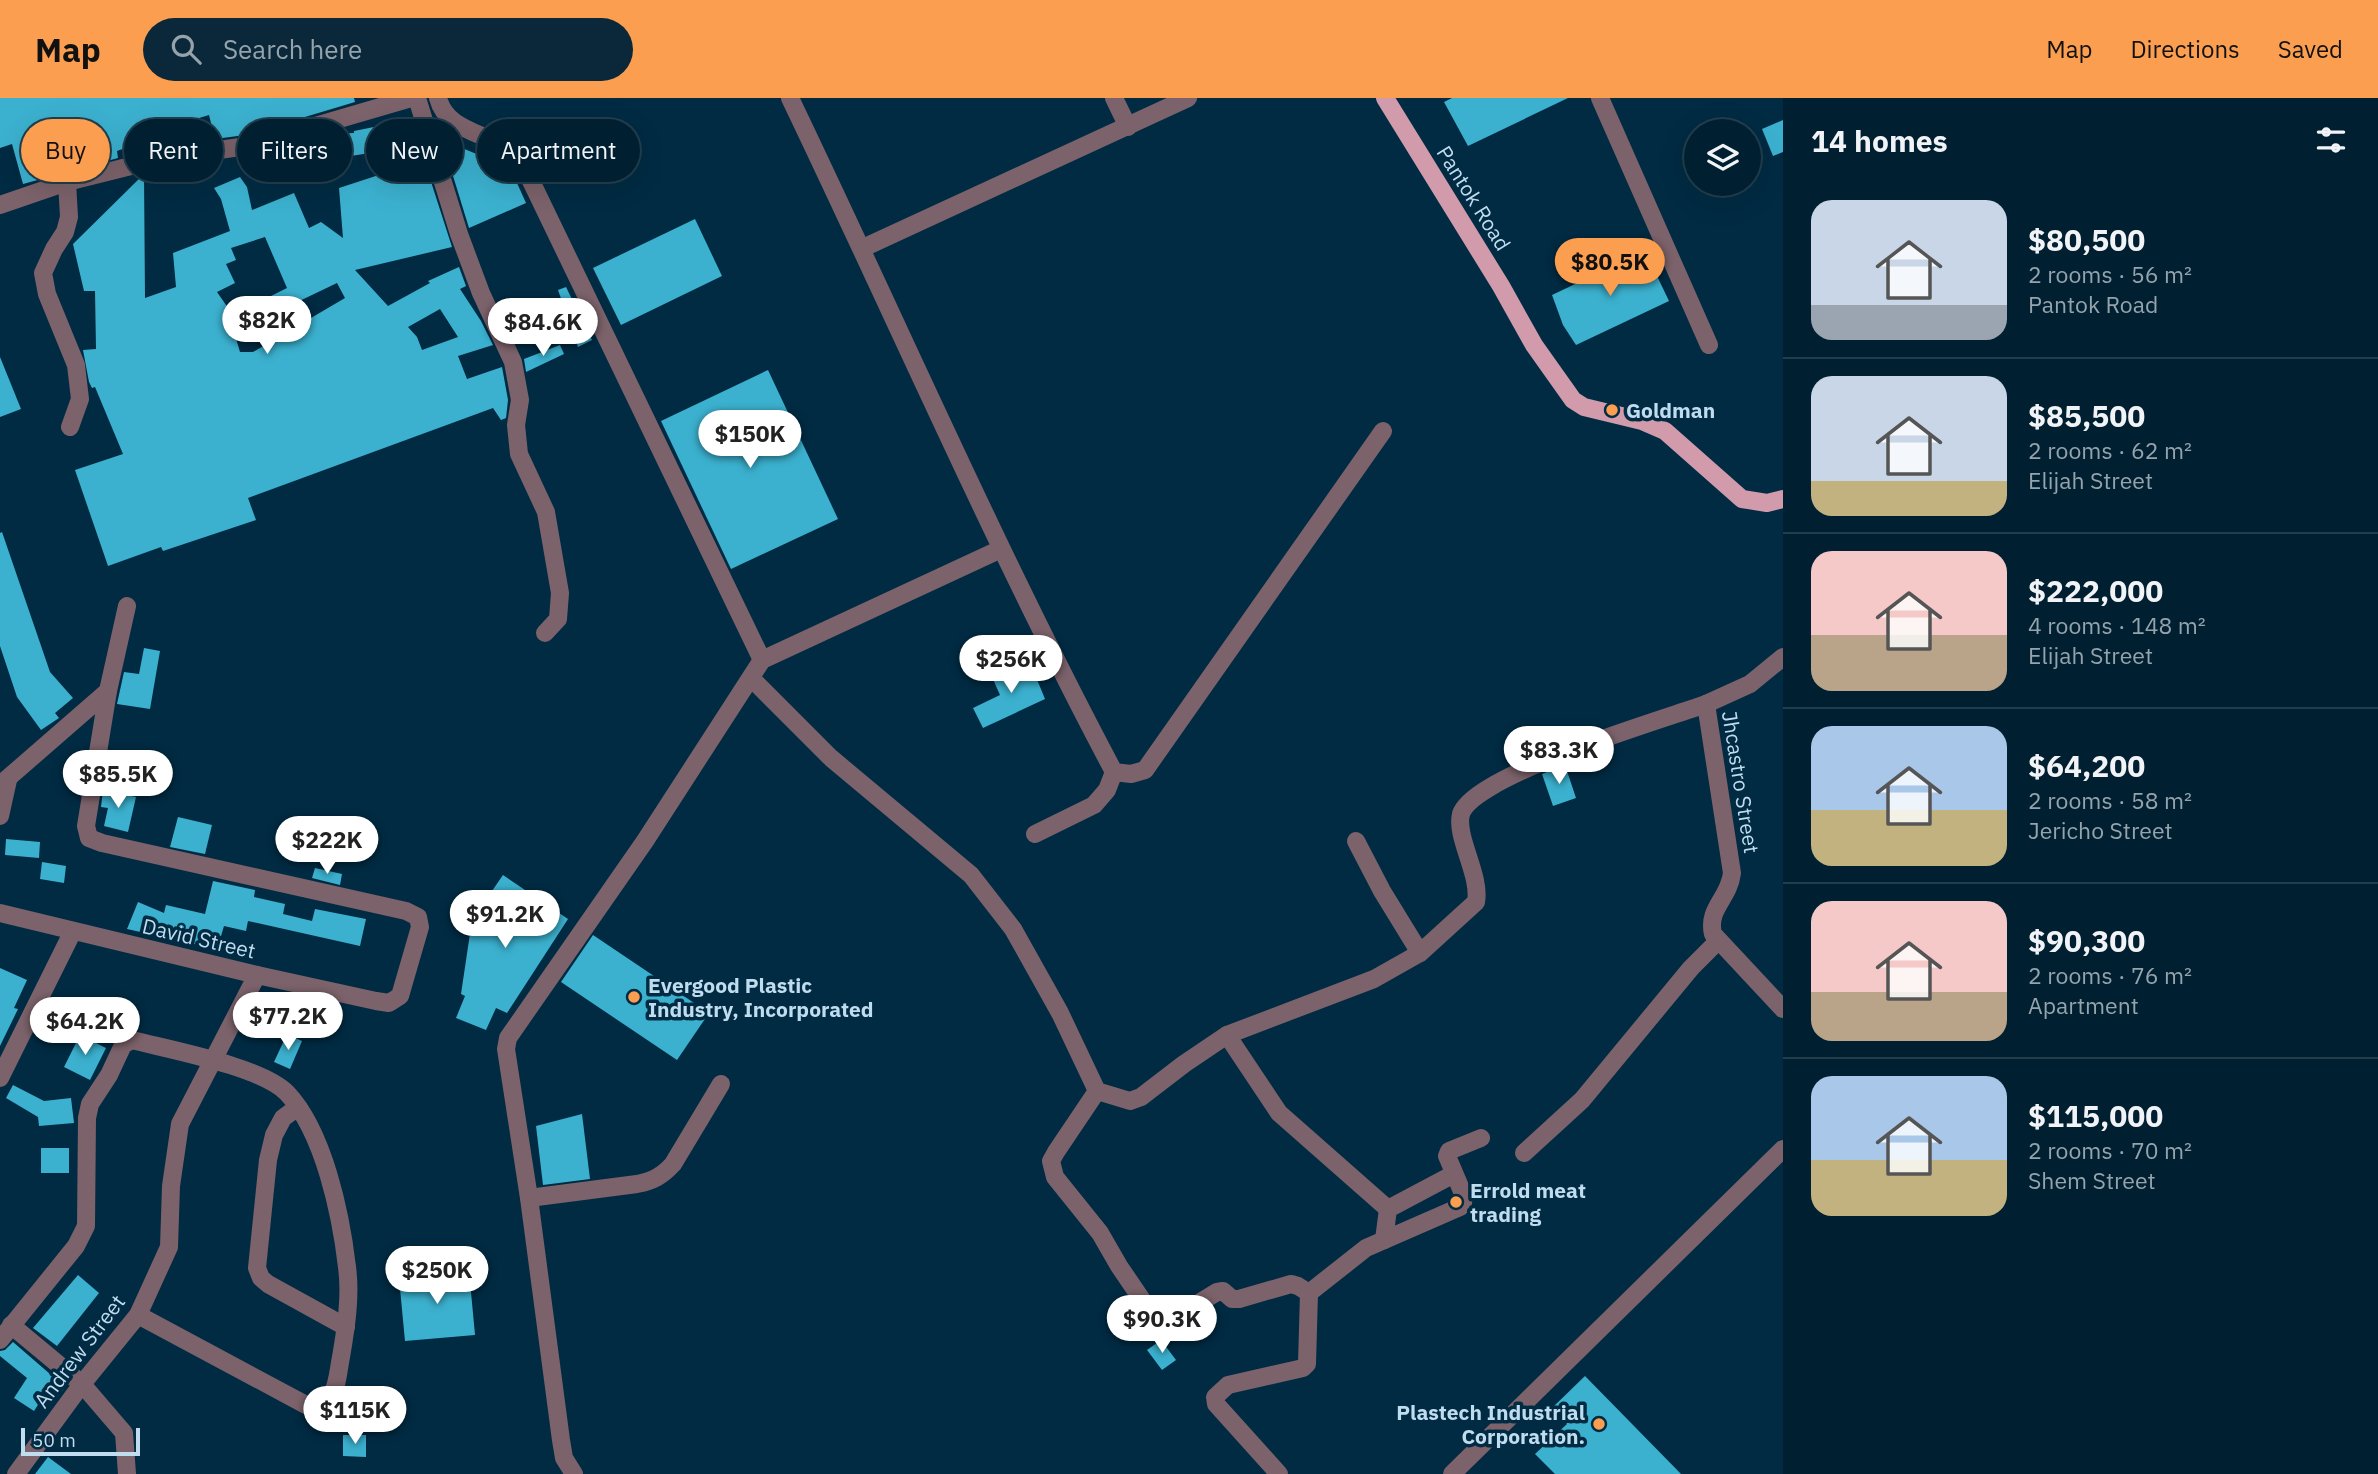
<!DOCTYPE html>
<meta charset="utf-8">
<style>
:root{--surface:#002032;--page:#0a283a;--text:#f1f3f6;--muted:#95a3ac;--line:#223e4d;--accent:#fb9e50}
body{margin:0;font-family:"IBM Plex Sans",sans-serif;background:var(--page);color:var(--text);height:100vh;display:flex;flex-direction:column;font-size:26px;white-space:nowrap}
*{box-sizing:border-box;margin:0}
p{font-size:23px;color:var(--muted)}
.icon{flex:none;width:38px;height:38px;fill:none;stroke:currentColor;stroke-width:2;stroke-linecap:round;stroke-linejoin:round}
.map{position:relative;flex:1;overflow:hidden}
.drawer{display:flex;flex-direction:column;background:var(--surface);width:595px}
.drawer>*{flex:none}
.banner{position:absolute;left:21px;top:21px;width:665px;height:63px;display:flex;gap:14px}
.controls{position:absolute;left:1684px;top:21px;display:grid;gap:14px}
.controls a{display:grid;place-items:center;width:77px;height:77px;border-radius:50%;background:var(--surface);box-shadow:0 7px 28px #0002,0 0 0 2px var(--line);font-size:35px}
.scale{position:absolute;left:21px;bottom:18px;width:119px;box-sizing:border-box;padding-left:7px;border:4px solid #c0dcef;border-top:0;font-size:19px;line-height:24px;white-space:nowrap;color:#c0dcef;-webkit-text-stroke:5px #002b43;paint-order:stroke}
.price{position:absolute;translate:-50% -60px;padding:0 16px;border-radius:24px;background:#fff;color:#222;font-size:23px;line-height:46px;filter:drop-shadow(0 2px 4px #0008)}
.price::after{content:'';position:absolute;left:50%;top:42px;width:21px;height:16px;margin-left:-10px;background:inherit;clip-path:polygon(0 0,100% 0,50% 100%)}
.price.current{background:var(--accent);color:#111}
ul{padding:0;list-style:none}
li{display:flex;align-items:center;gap:21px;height:175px;padding:0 28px}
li+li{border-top:2px solid var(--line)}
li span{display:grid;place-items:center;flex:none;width:196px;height:140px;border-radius:21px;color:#555}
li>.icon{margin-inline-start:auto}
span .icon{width:84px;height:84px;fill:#fffc;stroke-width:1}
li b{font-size:30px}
h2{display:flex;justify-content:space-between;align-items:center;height:84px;padding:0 28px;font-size:30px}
.tag{padding:0 24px;border-radius:32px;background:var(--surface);box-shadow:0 7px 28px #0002,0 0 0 2px var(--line);font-size:24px;line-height:63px}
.tag.current{background:var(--accent);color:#111}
header{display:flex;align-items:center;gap:42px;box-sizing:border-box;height:98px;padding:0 35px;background:var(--accent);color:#111}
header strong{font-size:33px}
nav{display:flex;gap:38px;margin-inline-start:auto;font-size:24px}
.search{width:490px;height:63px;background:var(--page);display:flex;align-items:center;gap:18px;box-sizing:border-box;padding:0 24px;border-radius:38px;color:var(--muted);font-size:26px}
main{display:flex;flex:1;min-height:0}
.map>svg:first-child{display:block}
.building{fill:#3bb1cf;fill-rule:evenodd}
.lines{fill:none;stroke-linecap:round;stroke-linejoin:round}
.minor{stroke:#7c626a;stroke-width:18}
.major{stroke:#d19bac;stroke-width:18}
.poi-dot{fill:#fb9e50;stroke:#002b43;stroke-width:2.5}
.labels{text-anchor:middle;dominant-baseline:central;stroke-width:7;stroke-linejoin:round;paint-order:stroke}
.street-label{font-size:21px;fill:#c0dcef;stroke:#002b43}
.poi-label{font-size:21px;font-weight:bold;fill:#c0dcef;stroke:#002b43;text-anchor:start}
</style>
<header>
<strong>Map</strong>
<div class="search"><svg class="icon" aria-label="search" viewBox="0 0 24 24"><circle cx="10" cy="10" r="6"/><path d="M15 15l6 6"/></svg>Search here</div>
<nav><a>Map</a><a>Directions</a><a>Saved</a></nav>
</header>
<main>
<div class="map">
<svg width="1783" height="1376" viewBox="0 0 1783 1376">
<rect width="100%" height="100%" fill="#002b43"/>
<g class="building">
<path d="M0,0H354L355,4L245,37L215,41L209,17L173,28L174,30L141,38L142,44L117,53L118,60L23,86L12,46L0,50Z"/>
<path d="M1452,0H1568L1468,48L1444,4Z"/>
<path d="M1783,22V54L1773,58L1762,31Z"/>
<path d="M379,28L384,49L369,53L370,55L338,60L336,36L354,35V33Z"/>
<path d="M462,50L479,57L517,85L526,105L469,130L446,55Z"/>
<path d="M424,62L452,149L355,172L388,208L430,185L428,183L459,169L466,188L460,191L481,223L493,247L458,258L467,281L502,269L508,302L506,320L501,322L493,310L248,400L256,422L163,453L161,449L108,468L75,372L123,356L95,289L92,290L89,284L83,252L96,251L95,193H84L73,146L144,76L145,200L176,189L173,155L230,133L221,101L214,90L240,79L247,89L252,112L294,95L309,130L321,124L343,140L339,90L385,75L417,69L415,65ZM265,139L287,190L257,205L264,220L337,185L345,200L253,254H240L226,207L217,194L235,185L226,166L236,162L231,150ZM440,211L458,239L422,252L417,239L408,229Z"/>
<path d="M695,121L722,178L621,227L593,170Z"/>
<path d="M1645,153L1669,203L1576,247L1563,227L1552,197Z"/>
<path d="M566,189L592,242L578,249L558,192Z"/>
<path d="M560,247L564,256L526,274L524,261Z"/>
<path d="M0,259L21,311L0,319Z"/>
<path d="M768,272L838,421L731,471L661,323Z"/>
<path d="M2,434L50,574L73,600L55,615L59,620L41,632L17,599L0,548V435Z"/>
<path d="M144,550L160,553L150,611L117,606L124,574L139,576Z"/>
<path d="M1029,562L1045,601L983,630L973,610L1000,597L992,579Z"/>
<path d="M1565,667L1576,700L1553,708L1542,676Z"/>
<path d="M103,692L136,699L128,734L104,728L108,710L101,709Z"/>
<path d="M178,719L212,727L205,756L170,749Z"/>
<path d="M6,741L40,744L39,760L5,757Z"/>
<path d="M42,764L66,768L64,785L40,781Z"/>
<path d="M315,770L342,776L340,787L312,780Z"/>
<path d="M503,777L568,821L507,915L496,910L486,932L456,920L465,898L461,896L472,822Z"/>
<path d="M213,783L255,792L254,799L285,806L283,816L312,823L315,811L366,821L360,848L248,823L246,833L224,828L221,838L202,833L199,847L127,831L138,804L164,815L166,807L205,816Z"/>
<path d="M593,837L709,915L677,962L561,884Z"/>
<path d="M0,870L27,882L14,910L18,911L0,948Z"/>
<path d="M60,903L83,913L74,934L51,925Z"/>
<path d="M287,936L302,943L290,971L274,964Z"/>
<path d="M80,937L106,950L90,982L64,969Z"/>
<path d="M13,987L44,1003L71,1000L74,1025L39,1028L38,1019L6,1000Z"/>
<path d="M582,1016L590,1081L543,1087L536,1028Z"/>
<rect x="41" y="1050" width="28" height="25"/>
<path d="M469,1173L475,1237L405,1243L399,1180Z"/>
<path d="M78,1177L99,1195L57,1248L33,1230Z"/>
<path d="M1161,1242L1176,1262L1162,1272L1147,1252Z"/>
<path d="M13,1244L65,1289L54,1304L45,1296L34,1313L14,1300L27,1280L0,1258V1253L5,1252Z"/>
<path d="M1585,1278L1681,1376H1555L1535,1356L1567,1326L1552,1310Z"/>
<path d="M343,1337H366V1359L343,1358Z"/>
<path d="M48,1359L71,1376H35Z"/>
</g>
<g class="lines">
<g class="minor">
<path d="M417,0L459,136L481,195L513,264L520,302L516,327L519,356L546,414L560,495L558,521L545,535"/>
<path d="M438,0C447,35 489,34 512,55C521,62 526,73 531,83L762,562"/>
<path d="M790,0C898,225 997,454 1114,674L1131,676L1145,672L1383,333"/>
<path d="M1114,0L1128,29"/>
<path d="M1600,0L1709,247"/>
<path d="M67,84L69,119L65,134L54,151L43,175L47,196L76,267L80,301L70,329"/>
<path d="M0,107L67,84L163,60L247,48L411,0"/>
<path d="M863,150L1188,0"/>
<path d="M1783,559L1750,586L1706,606L1732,775C1729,801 1707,810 1713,836L1783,911"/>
<path d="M751,580L831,660L971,777L1013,831L1060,915L1097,993L1130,1003L1141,999L1184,966L1227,937L1374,881L1420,855L1476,804C1481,777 1455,739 1461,716C1473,677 1664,621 1706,606"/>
<path d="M0,687L108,593"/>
<path d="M0,718L8,682"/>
<path d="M1035,736L1094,707L1107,692L1114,674"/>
<path d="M1356,743L1382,793L1420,855"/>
<path d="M0,815L257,877L376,903L389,905L400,898L420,829L418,819L406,813L102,745L89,740L86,728L108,593L127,508"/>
<path d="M1227,937L1279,1015L1388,1111"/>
<path d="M0,980L73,833"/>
<path d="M1097,993L1056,1054L1051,1063L1055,1079L1100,1135L1119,1168L1155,1221L1162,1225L1171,1222L1217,1194L1223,1193L1232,1201H1239L1291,1186L1298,1188L1309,1195L1366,1150L1460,1109L1463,1105L1464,1098L1447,1058L1449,1053L1481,1040"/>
<path d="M298,1009L283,1020L274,1037L268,1062L257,1170L261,1180L268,1186L346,1229"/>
<path d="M1524,1055L1582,1002L1691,870L1718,843"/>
<path d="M529,1100L637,1086C653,1083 662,1078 673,1066L721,986"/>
<path d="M1384,1142L1388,1111L1454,1076"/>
<path d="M11,1227L82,1286L124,1335L127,1376"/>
<path d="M0,1242L76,1148L86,1128L87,1020L90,1006L109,977L123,947L132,942C171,952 262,969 287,995C324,1034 341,1117 347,1169C351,1198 346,1230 341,1259C336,1284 338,1308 306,1307L138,1217"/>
<path d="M16,1376L82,1286L138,1217L169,1149L171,1088L180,1026L257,877"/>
<path d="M574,1376L564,1360L561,1342L529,1100L506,951L508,940L645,743L762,562L1001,451"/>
<path d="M1279,1376L1216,1306L1215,1299L1228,1287L1303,1270L1307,1266L1309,1195"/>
<path d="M1452,1376L1783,1051"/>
</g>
<path class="major" d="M1385,0L1501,188L1534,247L1573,302L1584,309L1642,323L1665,333L1742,401L1767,405L1783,401"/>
</g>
<g class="poi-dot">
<circle cx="1612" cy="312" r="7"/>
<circle cx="634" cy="899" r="7"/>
<circle cx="1456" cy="1104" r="7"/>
<circle cx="1599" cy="1326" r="7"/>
</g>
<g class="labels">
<g class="street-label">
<text transform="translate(1474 100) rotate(58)">Pantok Road</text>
<text transform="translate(1741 684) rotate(81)">Jhcastro Street</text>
<text transform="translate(199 840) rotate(13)">David Street</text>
<text transform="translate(79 1253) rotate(-53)">Andrew Street</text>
</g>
<g class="poi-label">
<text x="1626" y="312">Goldman</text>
<text x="648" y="887">Evergood Plastic<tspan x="648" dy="24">Industry, Incorporated</tspan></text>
<text x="1470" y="1092">Errold meat<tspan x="1470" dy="24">trading</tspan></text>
<text x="1585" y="1314" text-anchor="end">Plastech Industrial<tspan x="1585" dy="24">Corporation.</tspan></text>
</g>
</g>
</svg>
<div class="controls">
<a><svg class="icon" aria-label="layers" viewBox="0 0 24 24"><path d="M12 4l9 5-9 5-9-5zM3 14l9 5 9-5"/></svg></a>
</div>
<div class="scale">50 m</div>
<b class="price current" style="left:1610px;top:200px">$80.5K</b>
<b class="price" style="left:267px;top:258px">$82K</b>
<b class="price" style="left:543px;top:260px">$84.6K</b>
<b class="price" style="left:750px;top:372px">$150K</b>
<b class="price" style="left:1011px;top:597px">$256K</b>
<b class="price" style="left:1559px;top:688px">$83.3K</b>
<b class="price" style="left:118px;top:712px">$85.5K</b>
<b class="price" style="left:327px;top:778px">$222K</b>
<b class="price" style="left:505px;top:852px">$91.2K</b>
<b class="price" style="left:288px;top:954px">$77.2K</b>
<b class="price" style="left:85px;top:959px">$64.2K</b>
<b class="price" style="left:437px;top:1208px">$250K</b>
<b class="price" style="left:1162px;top:1257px">$90.3K</b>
<b class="price" style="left:355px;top:1348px">$115K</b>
<div class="banner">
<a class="tag current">Buy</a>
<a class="tag">Rent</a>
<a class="tag">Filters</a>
<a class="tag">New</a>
<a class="tag">Apartment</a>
</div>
</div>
<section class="drawer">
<h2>14 homes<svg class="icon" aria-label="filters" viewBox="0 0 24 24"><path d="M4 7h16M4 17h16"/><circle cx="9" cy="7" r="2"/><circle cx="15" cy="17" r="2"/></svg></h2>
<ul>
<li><span style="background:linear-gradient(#c9d6e8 75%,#9aa5b1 0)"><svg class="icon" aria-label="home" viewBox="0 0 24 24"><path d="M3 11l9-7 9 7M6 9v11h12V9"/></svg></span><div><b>$80,500</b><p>2 rooms · 56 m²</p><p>Pantok Road</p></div></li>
<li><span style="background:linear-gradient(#c9d6e8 75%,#c2b280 0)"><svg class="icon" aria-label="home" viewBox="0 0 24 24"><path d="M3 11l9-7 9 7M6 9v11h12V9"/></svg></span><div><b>$85,500</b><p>2 rooms · 62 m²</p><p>Elijah Street</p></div></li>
<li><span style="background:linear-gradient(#f6c9c9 60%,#b9a48a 0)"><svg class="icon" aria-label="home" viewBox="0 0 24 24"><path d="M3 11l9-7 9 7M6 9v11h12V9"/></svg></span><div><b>$222,000</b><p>4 rooms · 148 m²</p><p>Elijah Street</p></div></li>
<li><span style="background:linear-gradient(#a9c7e8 60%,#c2b280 0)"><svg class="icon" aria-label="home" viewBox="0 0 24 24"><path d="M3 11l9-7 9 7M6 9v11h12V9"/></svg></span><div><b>$64,200</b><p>2 rooms · 58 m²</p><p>Jericho Street</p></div></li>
<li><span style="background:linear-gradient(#f6c9c9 65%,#b9a48a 0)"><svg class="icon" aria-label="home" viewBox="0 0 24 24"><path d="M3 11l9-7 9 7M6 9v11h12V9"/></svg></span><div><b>$90,300</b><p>2 rooms · 76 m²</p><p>Apartment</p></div></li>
<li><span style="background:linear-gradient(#a9c7e8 60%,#c2b280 0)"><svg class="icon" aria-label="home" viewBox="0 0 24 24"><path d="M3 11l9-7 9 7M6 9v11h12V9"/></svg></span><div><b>$115,000</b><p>2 rooms · 70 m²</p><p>Shem Street</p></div></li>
</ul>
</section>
</main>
